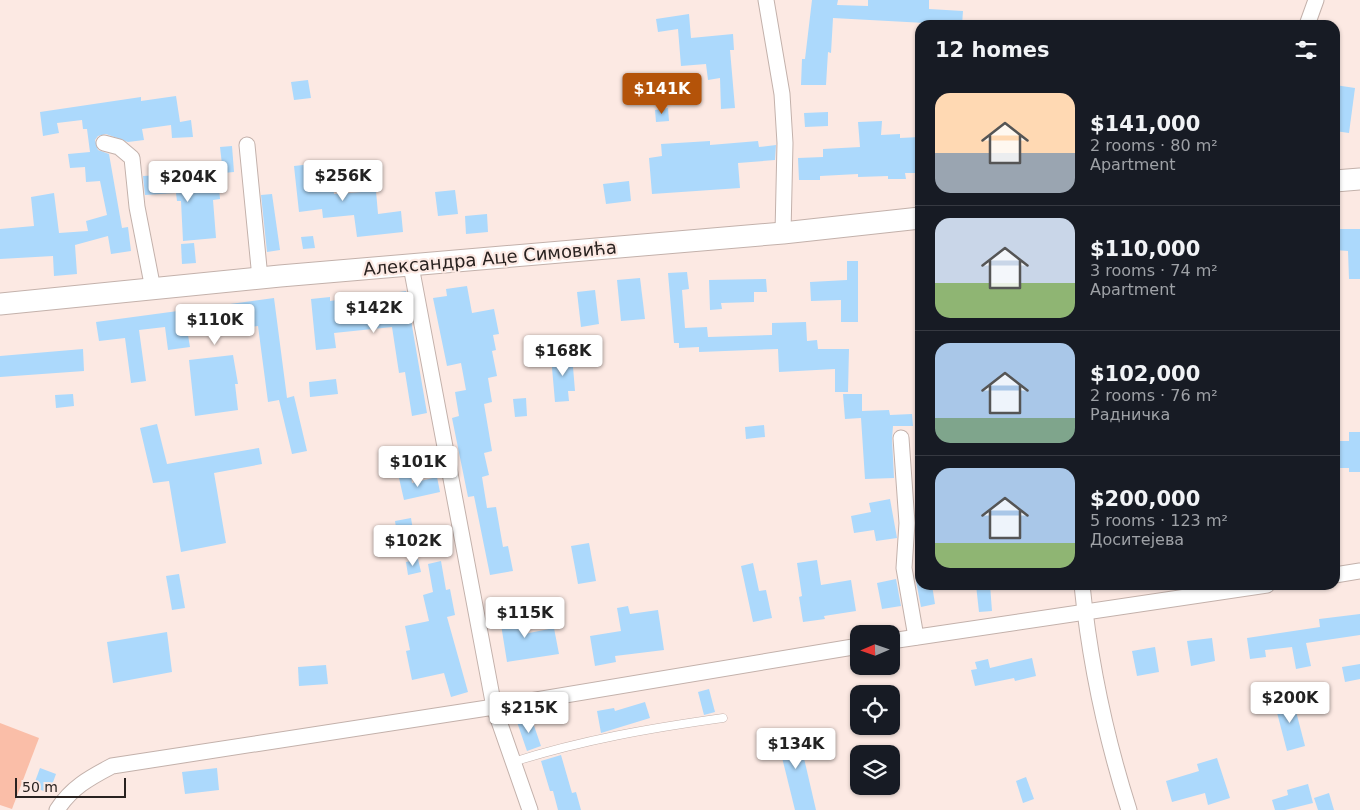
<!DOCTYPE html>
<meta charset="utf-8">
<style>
:root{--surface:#171b24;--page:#20242c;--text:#f1f3f6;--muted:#9ea1a6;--line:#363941;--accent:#b45309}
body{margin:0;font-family:"DejaVu Sans",sans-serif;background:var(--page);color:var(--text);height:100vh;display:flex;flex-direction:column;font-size:19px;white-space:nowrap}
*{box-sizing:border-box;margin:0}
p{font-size:16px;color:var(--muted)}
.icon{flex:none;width:28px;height:28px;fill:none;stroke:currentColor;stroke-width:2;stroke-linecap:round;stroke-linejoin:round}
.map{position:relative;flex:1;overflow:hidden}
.details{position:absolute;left:915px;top:20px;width:425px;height:570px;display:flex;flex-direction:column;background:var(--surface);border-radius:15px;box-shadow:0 1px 4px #0004}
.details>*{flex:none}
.needle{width:32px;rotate:268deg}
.buttons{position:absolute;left:850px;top:625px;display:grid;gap:10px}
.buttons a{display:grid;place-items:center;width:50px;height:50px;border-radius:10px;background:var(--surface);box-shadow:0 1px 4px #0004;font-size:25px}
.scale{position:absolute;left:15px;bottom:12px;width:111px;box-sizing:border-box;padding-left:5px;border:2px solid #292220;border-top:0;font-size:14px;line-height:18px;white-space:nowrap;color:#292220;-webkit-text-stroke:4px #fce9e3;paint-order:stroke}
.price{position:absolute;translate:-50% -42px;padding:0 11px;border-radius:5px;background:#fff;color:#222;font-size:16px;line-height:32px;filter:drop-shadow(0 1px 2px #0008)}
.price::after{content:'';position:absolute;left:50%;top:30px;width:15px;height:11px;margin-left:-8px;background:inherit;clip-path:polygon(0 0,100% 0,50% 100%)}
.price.active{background:var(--accent);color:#fff}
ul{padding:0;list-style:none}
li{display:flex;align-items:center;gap:15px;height:125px;padding:0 20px}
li+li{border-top:1px solid var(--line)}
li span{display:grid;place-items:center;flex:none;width:140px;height:100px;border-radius:15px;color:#555}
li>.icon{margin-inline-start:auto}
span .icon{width:60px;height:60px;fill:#fffc;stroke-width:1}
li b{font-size:21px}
h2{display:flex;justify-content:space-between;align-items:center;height:60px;padding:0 20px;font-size:21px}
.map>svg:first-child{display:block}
.green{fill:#fabea8}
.building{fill:#acd9fc}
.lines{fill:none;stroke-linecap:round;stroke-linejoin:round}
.lane-casing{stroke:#c3b1ab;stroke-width:9}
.street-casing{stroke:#c3b1ab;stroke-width:17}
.secondary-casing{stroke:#c3b1ab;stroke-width:23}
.lane{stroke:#fff;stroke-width:8}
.street{stroke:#fff;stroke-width:15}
.secondary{stroke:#fff;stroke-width:21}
.labels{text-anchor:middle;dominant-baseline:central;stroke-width:4.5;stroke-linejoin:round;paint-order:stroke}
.street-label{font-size:18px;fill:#292220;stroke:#fce9e3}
</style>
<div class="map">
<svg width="1360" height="810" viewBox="0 0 1360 810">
<rect width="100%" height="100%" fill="#fce9e3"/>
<path class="green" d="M0,723L39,738L12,809L0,805Z"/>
<g class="building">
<path d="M812,0H838L837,5L868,6V0H929V9L963,11L962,25L833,18L831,53L828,52L826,85H801L802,59H805Z"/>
<path d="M689,14L691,38L733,34L734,50H730L735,108L721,109L720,78L708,80L706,64L681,66L678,29L658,32L656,19Z"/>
<path d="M308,80L311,98L294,100L291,82Z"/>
<path d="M1335,85L1355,88L1349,133L1335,131Z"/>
<path d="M176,96L180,122L191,120L193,137L172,138L171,125L142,129L144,140L128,142L106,134L98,136L95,140L98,150L109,154L122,228L128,227L131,251L111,254L108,236L75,245L77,274L54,276L53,256L0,259V229L34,226L31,197L54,193L59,233L88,231L86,221L107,215L100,181L86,182L85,167L70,168L68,154L90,152L87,129H83L82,120L57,123L59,133L43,136L40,112L141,97V101Z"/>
<path d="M668,108L669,121L656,122L655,110Z"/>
<path d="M828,112V126L805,127L804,113Z"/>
<path d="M882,121L881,135L900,134V138L920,137V173H905L906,179H888V176L858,177V174L820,176V180H799L798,158L823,157V149L860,147L858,122Z"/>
<path d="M710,141V145L758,141L759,147L776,145L775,160L738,163L740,188L652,194L649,158L662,156L661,144Z"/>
<path d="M232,146L234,172L223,173L220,147Z"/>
<path d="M330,162L334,194L376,191L378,214L401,211L403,232L357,237L354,215L323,218L322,209L299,212L294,166Z"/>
<path d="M188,169L190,189L219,187L220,199L213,200L216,238L183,241L181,201H177L176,193L145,195L143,176L175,174V170Z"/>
<path d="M629,181L631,201L606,204L603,184Z"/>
<path d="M455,190L458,214L438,216L435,192Z"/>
<path d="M272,194L280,250L267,252L261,195Z"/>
<path d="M487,214L488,232L466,234L465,216Z"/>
<path d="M1335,229H1360V279H1349L1348,251L1335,250Z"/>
<path d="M313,236L315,248L303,249L301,237Z"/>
<path d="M194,243L196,263L182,264L181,244Z"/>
<path d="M847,261H858V322H841V300L811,301L810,282L847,280Z"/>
<path d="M687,272L689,289L682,290L685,328L707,327L708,337L772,335V323L806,322L807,341L817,340L818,349H849L848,392H835V369L779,372L778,349L699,352V347L679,348V343H674L668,273Z"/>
<path d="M640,278L645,319L621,321L617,280Z"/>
<path d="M766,279L767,292H754V302L721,303L722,309L710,310L709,280Z"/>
<path d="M467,286L472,313L494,309L499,334L493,335L496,350L492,351L497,376L488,378L492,402L484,404L492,451L484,453L489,475L482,477L487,508L496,507L503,547L508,546L513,571L490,575L474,496L468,497L452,418L459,416L455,392L466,390L461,363L447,366L433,298L447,296L446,289Z"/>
<path d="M595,290L599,324L581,327L577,292Z"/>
<path d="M406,291L427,413L412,416L405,372L399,373L392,327L334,333L336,348L316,350L311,299L330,297V301L352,298L353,306L388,303L386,294Z"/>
<path d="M274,298L287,398L294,396L307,451L292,454L279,400L268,402L258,326L188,335L190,347L168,350L165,327L139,330L146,381L131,383L125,338L99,341L96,322Z"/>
<path d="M83,349L84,371L0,377V356Z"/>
<path d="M233,355L238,384H235L238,410L195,416L189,360Z"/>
<path d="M572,355L575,391H568L569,401L555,402L551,356Z"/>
<path d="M336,379L338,394L310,397L309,382Z"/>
<path d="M73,394L74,406L56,408L55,395Z"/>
<path d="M843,394H862V411L889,410L890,415L912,414L913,426H893L892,439L894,478L865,479L861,418L845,419Z"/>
<path d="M526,398L527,416L515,417L513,399Z"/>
<path d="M157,424L167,464L259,448L262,464L214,473L226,543L181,552L169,481L153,483L140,428Z"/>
<path d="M764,425L765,437L746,439L745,427Z"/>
<path d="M1349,432H1360V472H1349V468H1335V441H1349Z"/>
<path d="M411,476L412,483L437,477L440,492L404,500L399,478Z"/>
<path d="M890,499L897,538L876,541L874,530L854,533L851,516L871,512L869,503Z"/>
<path d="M411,518L414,536L398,539L395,521Z"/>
<path d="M589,543L596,581L578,584L571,546Z"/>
<path d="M418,559L421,572L408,575L406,562Z"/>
<path d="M817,560L821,585L851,580L856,611L824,616L825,619L803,622L799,597L802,596L797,563Z"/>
<path d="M441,561L446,590L450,589L455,615L447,617L468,692L451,697L444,673L412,680L406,651L410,650L405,626L429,621L423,595L433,592L428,564Z"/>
<path d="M753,563L759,591L766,590L772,618L753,622L741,566Z"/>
<path d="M179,574L185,608L172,610L166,576Z"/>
<path d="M920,575V585H932L935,604L921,607L915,576Z"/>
<path d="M896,579L901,606L882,609L877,583Z"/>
<path d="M976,585H990L992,611L979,612Z"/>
<path d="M628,606L630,614L658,610L664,650L615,656L616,662L595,666L590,636L621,631L617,608Z"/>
<path d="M520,609L524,634L554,628L559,654L507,662L499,612Z"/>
<path d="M1360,614V635L1306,643L1311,666L1296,669L1292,647L1265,650L1266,657L1250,659L1247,638L1320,627L1319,619Z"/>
<path d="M167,632L172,672L113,683L107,642Z"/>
<path d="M1212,638L1215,661L1191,666L1187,641Z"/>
<path d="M1155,647L1159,672L1137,676L1132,651Z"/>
<path d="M1032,658L1036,676L1015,681L1014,678L975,686L971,670L977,669L975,662L988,659L990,668Z"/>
<path d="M1360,664V679L1345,682L1342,667Z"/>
<path d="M326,665L328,684L299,686L298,667Z"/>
<path d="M709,689L715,712L704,715L698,692Z"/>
<path d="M1292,696L1305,746L1287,751L1274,701Z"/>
<path d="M645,702L650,718L601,733L597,711L614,708L615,711Z"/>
<path d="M531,717L541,746L527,751L517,722Z"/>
<path d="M797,728L816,810H795L776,733Z"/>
<path d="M561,755L572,793L576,792L581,810H558L553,791H550L541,761Z"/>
<path d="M1217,758L1230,798L1208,805L1205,793L1172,802L1166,781L1199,771L1197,764Z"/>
<path d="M40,768L56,774L49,793L33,787Z"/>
<path d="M217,768L219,790L185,794L182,772Z"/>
<path d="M1026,777L1034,799L1023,803L1016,781Z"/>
<path d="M1308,784L1313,803L1285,810H1275L1272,800L1288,795L1287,790Z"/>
<path d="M1329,793L1334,810H1318L1314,798Z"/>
</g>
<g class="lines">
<g class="lane-casing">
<path id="lane" d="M513,762C582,740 651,728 723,718"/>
</g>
<g class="street-casing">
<g id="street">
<path d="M766,0L782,94L785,143L783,233"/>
<path d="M1307,25L1316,0"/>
<path d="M104,143L119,147L132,158L137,207L153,289"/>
<path d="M247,145L260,278"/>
<path d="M411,266L494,707L530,810"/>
<path d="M901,438L907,523L904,568L916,637"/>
<path d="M1335,575L1360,571"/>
<path d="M1082,585C1090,664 1105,735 1129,810"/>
<path d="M891,641L1267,585"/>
<path d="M57,810C71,788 89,778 112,766L494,707L859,646"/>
</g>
</g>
<g class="secondary-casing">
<g id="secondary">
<path d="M1335,181L1360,179"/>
<path d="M0,304L280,276L783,233L920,218"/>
</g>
</g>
<use href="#lane" class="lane"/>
<use href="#street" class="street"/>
<use href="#secondary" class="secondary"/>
</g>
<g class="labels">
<g class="street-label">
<text transform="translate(490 258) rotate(-5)">Александра Аце Симовића</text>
</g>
</g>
</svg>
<div class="buttons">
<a><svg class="needle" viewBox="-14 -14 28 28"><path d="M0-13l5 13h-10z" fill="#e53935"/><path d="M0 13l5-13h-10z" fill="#9ea1a6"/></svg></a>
<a><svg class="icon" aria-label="locate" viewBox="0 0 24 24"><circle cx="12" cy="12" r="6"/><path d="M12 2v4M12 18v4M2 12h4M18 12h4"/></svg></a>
<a><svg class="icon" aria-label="layers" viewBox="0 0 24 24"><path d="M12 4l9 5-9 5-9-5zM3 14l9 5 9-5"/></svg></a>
</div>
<div class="scale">50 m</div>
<b class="price active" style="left:662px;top:115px">$141K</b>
<b class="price" style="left:343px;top:202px">$256K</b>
<b class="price" style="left:188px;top:203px">$204K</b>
<b class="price" style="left:374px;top:334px">$142K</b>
<b class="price" style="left:215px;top:346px">$110K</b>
<b class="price" style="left:563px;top:377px">$168K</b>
<b class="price" style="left:418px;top:488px">$101K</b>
<b class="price" style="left:413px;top:567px">$102K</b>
<b class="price" style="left:525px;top:639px">$115K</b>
<b class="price" style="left:1290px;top:724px">$200K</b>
<b class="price" style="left:529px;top:734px">$215K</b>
<b class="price" style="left:796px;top:770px">$134K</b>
<section class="details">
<h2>12 homes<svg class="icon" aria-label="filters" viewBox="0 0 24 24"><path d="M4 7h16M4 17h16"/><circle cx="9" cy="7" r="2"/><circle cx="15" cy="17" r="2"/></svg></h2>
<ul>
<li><span style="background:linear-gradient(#ffd9b3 60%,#9aa5b1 0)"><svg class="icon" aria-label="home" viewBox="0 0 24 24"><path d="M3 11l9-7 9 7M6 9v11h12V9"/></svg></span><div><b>$141,000</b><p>2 rooms · 80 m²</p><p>Apartment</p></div></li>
<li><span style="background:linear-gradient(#c9d6e8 65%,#8fb573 0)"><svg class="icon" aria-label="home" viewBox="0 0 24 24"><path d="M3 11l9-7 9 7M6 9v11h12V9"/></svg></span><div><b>$110,000</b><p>3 rooms · 74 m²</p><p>Apartment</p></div></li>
<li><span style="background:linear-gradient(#a9c7e8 75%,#7fa58c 0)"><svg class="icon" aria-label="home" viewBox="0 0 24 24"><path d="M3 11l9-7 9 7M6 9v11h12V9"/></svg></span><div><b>$102,000</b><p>2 rooms · 76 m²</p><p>Радничка</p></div></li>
<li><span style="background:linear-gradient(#a9c7e8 75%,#8fb573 0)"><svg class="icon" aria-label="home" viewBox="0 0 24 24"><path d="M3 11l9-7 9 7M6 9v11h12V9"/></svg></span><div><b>$200,000</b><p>5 rooms · 123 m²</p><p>Доситејева</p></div></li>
</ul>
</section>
</div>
